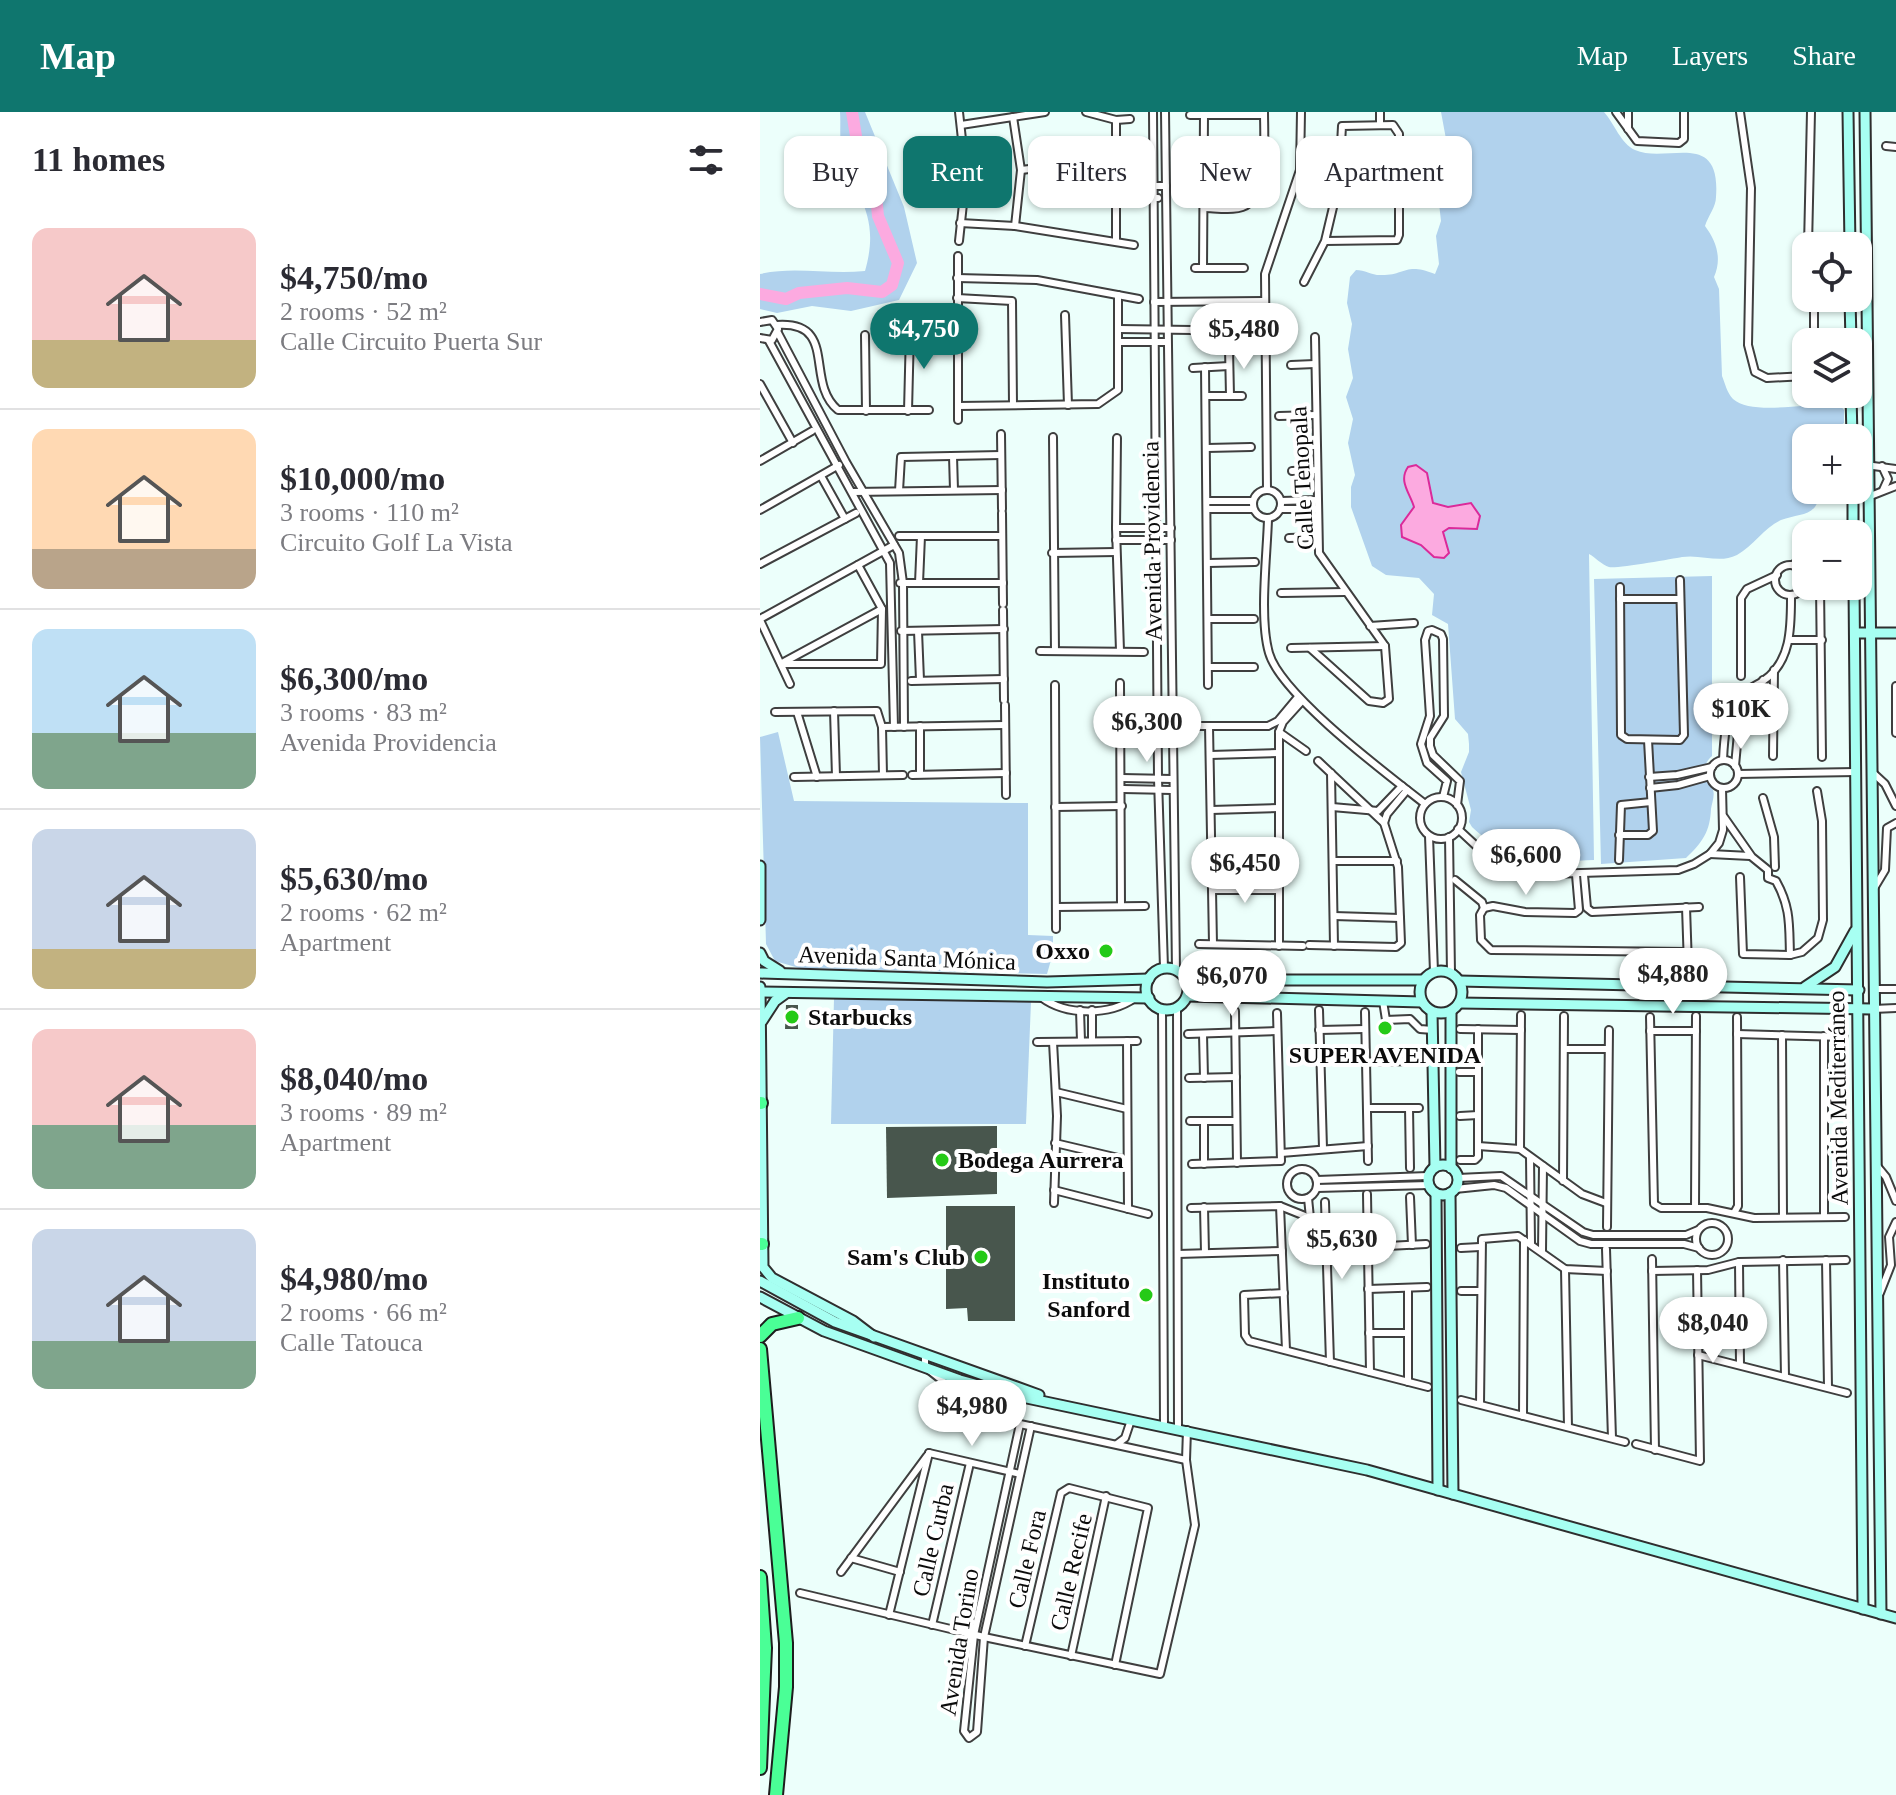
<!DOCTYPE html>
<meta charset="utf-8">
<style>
:root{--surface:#fff;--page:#f7f7f7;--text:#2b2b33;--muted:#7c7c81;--line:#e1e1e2;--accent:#0f766e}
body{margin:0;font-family:"Times New Roman",serif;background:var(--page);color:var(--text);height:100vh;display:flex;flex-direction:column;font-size:30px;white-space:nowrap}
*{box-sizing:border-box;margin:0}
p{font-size:26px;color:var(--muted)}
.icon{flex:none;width:44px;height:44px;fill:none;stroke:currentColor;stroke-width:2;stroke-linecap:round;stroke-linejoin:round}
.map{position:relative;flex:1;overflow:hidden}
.panel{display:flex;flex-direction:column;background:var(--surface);width:760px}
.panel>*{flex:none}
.banner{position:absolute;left:24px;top:24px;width:760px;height:72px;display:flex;gap:16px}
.fabs{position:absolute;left:1032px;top:120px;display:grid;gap:16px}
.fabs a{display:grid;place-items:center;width:80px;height:80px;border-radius:16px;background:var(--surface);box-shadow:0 2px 6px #0004;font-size:40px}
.price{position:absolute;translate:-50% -68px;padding:0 18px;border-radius:28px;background:#fff;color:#222;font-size:26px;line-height:52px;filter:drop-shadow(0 2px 4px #0008)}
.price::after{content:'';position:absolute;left:50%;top:48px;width:24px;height:18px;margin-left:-12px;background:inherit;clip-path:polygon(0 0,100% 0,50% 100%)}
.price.on{background:var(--accent);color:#fff}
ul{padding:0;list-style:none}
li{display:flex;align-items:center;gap:24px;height:200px;padding:0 32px}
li+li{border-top:2px solid var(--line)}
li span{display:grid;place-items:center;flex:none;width:224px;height:160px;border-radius:16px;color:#555}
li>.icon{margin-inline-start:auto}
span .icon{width:96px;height:96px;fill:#fffc;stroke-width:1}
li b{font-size:34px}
h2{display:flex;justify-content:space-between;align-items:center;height:96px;padding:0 32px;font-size:34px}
.chip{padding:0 28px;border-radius:16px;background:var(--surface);box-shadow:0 2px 6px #0004;font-size:28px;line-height:72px}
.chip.on{background:var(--accent);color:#fff}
header{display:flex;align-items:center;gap:48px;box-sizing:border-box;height:112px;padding:0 40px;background:var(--accent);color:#fff}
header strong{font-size:38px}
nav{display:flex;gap:44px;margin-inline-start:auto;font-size:28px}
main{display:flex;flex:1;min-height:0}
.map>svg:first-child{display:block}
.green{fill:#b1d2ed}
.water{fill:#fcaae0;stroke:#db2a9a;stroke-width:2}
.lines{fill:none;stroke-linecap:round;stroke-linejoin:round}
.river{stroke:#fcaae0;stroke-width:12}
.building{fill:#48564d}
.street-casing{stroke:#3f3f3f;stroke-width:10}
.secondary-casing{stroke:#2e2e2e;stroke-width:13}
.highway-casing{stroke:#1d1d1d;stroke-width:16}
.street{stroke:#fff;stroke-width:6}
.secondary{stroke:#a7fff2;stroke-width:9}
.highway{stroke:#4aff96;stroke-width:12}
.poi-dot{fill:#25ca17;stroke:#fff;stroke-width:3}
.labels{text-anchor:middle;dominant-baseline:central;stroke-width:8;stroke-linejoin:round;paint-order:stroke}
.street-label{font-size:24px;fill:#0c0c0c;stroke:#fff}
.poi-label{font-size:24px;font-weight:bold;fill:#0c0c0c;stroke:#fff;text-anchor:end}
</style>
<header>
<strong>Map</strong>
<nav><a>Map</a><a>Layers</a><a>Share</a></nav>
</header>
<main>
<section class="panel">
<h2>11 homes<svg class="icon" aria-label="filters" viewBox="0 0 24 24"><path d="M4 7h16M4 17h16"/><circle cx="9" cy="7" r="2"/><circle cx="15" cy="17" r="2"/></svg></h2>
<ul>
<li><span style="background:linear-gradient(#f6c9c9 70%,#c2b280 0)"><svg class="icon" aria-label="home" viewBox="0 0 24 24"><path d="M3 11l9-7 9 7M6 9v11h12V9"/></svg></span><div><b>$4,750/mo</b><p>2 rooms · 52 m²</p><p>Calle Circuito Puerta Sur</p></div></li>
<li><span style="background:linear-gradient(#ffd9b3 75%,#b9a48a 0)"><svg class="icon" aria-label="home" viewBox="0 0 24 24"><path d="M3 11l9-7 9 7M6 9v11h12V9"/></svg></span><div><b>$10,000/mo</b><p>3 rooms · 110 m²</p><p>Circuito Golf La Vista</p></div></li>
<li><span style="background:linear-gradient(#bfe0f5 65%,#7fa58c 0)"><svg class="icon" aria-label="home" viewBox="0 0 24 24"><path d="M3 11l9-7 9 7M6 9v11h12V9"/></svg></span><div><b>$6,300/mo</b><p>3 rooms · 83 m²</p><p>Avenida Providencia</p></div></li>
<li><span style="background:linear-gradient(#c9d6e8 75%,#c2b280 0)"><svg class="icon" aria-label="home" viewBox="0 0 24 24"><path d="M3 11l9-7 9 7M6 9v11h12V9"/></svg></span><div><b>$5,630/mo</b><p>2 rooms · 62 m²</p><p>Apartment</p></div></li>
<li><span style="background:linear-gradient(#f6c9c9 60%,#7fa58c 0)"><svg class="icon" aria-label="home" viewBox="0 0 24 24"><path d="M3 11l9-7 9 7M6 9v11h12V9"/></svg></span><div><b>$8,040/mo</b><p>3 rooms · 89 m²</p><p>Apartment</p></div></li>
<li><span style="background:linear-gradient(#c9d6e8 70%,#7fa58c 0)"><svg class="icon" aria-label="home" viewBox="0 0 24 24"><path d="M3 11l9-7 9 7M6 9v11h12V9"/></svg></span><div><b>$4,980/mo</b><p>2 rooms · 66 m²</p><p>Calle Tatouca</p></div></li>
</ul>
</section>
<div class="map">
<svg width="1136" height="1683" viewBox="0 0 1136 1683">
<rect width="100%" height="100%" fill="#ecfffb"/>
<g class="green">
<path d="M80,0H105L144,95L157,151L139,188L91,199L52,194L17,201L0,197V162C35,154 69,163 105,159C121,103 96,87 82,38C79,27 81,12 80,0Z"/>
<path d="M681,0H844C854,11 861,32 875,38C907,52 961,16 956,85C956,95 948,104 945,114C957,130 962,147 954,165L959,177L962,264C965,271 967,281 973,287C993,305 1054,289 1080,293L1084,298V311C1071,322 1051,317 1042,333L1046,378H1059C1060,405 1040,401 1021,408C1005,415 993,434 977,443C959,452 942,442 922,445C912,447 855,457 849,455C842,453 835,445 829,442L834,748C771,750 762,760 712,715L709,710L711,698L701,660L709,640V632L708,622L695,607L688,512L672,503L674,482L659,466L626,463L612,454L591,395V375L595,363L588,331L593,307L586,285L593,266L588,237L592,212L587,191L590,165L596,158C605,158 613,164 622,163C646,163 645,150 675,162L679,152L676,124L681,109L676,65L686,27Z"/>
<path d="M952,464V644C939,656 947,665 953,678C955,683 952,691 951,697C950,719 943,730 926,746L841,752L834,467Z"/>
<path d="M18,620L34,689L268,691V823L293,824V841L287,862L39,856L15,849L6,832L0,625Z"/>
<path d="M74,886L271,890L266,1012H71Z"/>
</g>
<path class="water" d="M656,353L667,361L673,391L688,395L711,391L720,404L717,417L689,416L683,420L689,441L684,446L674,445L661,433L642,425L641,413L654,395C650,381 638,369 648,355Z"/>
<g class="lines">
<path class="river" d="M0,182L26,187L39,181L87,176L122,180L132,173L138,151L118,104L113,52L97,30L92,0"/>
</g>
<g class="building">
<path d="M26,893H38V917H25Z"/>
<path d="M237,1014V1082L127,1086L126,1015Z"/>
<path d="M186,1094H255V1209H208L207,1196L186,1197Z"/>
</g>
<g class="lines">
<g class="street-casing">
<g id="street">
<path d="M199,0L206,64L199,129"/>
<path d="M326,0L356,8L370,7"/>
<path d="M393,0L398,667L404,856"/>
<path d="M405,0L416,858"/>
<path d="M856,0L877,29L919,31L924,27V0"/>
<path d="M868,0V17"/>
<path d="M980,0L991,76L988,233L995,260L1007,266L1046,264"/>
<path d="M430,3H504"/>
<path d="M253,5L261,58L255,114"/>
<path d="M201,13L285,0"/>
<path d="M620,13V0"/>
<path d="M1126,34L1136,35"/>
<path d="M261,58L303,53L356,63"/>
<path d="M356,74H406"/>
<path d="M356,86H398"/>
<path d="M444,96C456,96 479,100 488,92C508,77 504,23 504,0"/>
<path d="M200,111L255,114L374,133"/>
<path d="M356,129V8"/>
<path d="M1048,134L1051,0"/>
<path d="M198,144V308"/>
<path d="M435,156H484"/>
<path d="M443,156L444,3"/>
<path d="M197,166L277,168L379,187"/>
<path d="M544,170L565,129L579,70L582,14L633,13L639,22V123L637,128L565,129"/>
<path d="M197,186L252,189L253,293"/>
<path d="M1054,186V230"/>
<path d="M394,190L504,189"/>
<path d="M305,203L308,293"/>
<path d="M0,210L12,208L18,217L12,228L0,226"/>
<path d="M17,213C79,209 44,270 78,298H169"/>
<path d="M359,217L505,219"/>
<path d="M18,221L86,350L139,441L143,471L144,615"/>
<path d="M105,223L106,299"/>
<path d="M9,229L130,451L134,615"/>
<path d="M359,230H407"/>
<path d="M469,236L470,284"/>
<path d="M531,253L555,252"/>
<path d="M445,255L448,573"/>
<path d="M433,256L469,254"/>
<path d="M0,272L33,331"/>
<path d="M446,284H482"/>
<path d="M198,294L338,292L358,278V183"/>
<path d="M148,299L150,219"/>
<path d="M519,304L556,303"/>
<path d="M241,322L242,397"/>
<path d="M293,325L295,539"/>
<path d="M357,326L356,416L360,539"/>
<path d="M447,336L491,335"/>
<path d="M193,344L194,378"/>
<path d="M0,349L52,319"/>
<path d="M1098,352L1136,357"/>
<path d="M1122,354L1128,367L1123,378"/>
<path d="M532,359L557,358"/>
<path d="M61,364L85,407"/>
<circle cx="507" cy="392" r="14"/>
<path d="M507,378L505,162L540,58L541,0"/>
<path d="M139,379L141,345L241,343"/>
<path d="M93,380L242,378"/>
<path d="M1093,383H1113L1136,374"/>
<path d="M447,389H493"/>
<path d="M521,389L557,388"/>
<path d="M447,397H493"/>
<path d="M520,397H558"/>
<path d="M0,398L79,353"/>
<path d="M242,401L243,492"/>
<path d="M508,407C507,444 499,506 509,541C521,583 627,662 665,692"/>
<path d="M356,416H411"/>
<path d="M139,424H242"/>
<path d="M529,426L558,425"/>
<path d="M356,428H411"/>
<path d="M292,441L356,440"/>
<path d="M448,451L495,450"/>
<path d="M0,452L96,401"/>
<path d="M1032,453L1046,445"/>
<circle cx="1030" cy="468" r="15"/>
<path d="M140,471H243"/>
<path d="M159,471L161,424"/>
<path d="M1060,474L1062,645"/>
<path d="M860,475L861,623L867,627L920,628L924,623L920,468"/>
<path d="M521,481L585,480"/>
<path d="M860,487H920"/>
<path d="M243,498L244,588"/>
<path d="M0,507L134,433"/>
<path d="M448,507H494"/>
<path d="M0,508L30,572"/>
<path d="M610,514L654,511"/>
<path d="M141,519L244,517"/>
<path d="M158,519L160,568"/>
<path d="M1029,528H1062"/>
<path d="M531,536L625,534"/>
<path d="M550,536L609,589L623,591L629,587L625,534L559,441L555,225"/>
<path d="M280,539L384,540"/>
<path d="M24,550L122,497"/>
<path d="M21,552H121L122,497L98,453"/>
<path d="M448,555H494"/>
<path d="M981,564V486L987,477L1017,463"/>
<path d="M151,569L244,567"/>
<path d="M360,571L361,794"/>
<path d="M295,573L296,817"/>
<path d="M1136,574V621"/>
<path d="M245,593L246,683"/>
<path d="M74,599L76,664"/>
<path d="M15,600L117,599L122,615L123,663"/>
<path d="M37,600L57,665"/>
<path d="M160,614V662"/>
<path d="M428,614H508L518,609L538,585"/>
<path d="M449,614L453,832"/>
<path d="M122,615L245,613"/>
<path d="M519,620L546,639"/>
<path d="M450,643L518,641"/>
<path d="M1013,644L1014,558"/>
<path d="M963,648C964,627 965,605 978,588C985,578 993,575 1003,569C1032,550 1031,513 1031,483"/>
<circle cx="964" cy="662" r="14"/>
<path d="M975,654L979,610L1003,568"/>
<path d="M1112,660L1125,672L1136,694"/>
<path d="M571,661L574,834"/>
<path d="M978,662L1096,660"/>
<path d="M152,663L246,661"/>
<path d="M34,665L143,663"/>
<path d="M889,665L917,663L952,655"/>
<path d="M362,666L412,667"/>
<path d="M890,676L918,673L950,664"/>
<path d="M363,677L412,678"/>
<path d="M683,685L687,669L667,651L661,632L670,604L665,528L668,519L672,518L681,522L683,527L684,604L670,626V634L673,643L700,669L697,693"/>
<circle cx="681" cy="706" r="21"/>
<path d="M1003,686L1014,725L1015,755"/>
<path d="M295,695L362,694"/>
<path d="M572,695L618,699L642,674"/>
<path d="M451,698L519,696"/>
<path d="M964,705L992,745L1008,758V766L1016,769C1031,796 1029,813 1030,843"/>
<path d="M624,711L627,702L647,678"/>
<path d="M698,717L740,756L752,763L918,758L934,752L950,742L959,731L963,718L962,676"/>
<path d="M859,723H888L893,719L888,628"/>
<path d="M669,724L674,860"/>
<path d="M689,725L691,861"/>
<path d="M950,742L990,744"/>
<path d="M859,748L861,693L891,690"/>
<path d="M573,749H637"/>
<path d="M452,754L519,752"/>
<path d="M824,763L827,796L832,800L939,795"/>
<path d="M980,765L983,842L1030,843L1042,840L1058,826L1063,808L1062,709L1057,679"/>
<path d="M695,768L722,790L724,796"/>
<path d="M452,778H519"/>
<path d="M1113,778L1125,758L1127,716L1136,711"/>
<path d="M296,795L385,794"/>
<path d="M926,795L928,854"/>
<path d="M724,796L720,803L721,828L731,838L927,840"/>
<path d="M724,796L733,794L765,800L815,801L819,798L816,763"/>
<path d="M574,804L640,806"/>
<path d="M439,832L543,834"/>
<path d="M549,833L636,835L641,831L638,755L624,711L558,649"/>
<path d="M519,834V620L523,610L542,589"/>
<path d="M1113,877H1136"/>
<path d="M281,885C306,904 349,904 375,886"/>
<path d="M623,889L626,908L650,907L660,917L673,918"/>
<path d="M417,896L418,1316"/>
<path d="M402,897L404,1313"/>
<path d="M1113,897L1136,896"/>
<path d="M320,898L321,929"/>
<path d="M332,898V929"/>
<path d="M559,898L563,1036"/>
<path d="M475,899L477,1051"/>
<path d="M605,900L608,1049"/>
<path d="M890,905L894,1092L901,1096H947L994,1106L1085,1105"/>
<path d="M700,917L761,918"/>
<path d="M559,918L605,917"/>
<path d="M890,919H936"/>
<path d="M428,922L517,919"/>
<path d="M443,922L444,966"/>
<path d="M977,922L1084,925"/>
<path d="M1022,923L1023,1105"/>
<path d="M367,929L368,1097"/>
<path d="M277,930L377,929"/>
<path d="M293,930L297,1004L294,1091"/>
<path d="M804,937H848"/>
<path d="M606,950L656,949"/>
<path d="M699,960H717"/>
<path d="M429,966L476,965"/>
<path d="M296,980L367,997"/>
<path d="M607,996H659"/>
<path d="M649,996L650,1056"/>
<path d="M700,1004L718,1003"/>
<path d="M430,1009H476"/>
<path d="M444,1009V1052"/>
<path d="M295,1031L367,1048"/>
<path d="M718,1034L760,1037L822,1082L846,1091"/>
<path d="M760,1037L761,903"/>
<path d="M521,1041L608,1034"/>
<path d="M770,1045L771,1131"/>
<path d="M700,1048H715L718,1045V917"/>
<path d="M432,1052L521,1049L517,901"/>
<path d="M1117,1054L1126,1065L1136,1089"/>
<circle cx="542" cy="1072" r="15"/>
<path d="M698,1066L741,1064L823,1120L833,1123H926L938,1118"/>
<path d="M557,1068L668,1064"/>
<path d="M803,1069L804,904"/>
<path d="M557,1076L669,1073"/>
<path d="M695,1077L734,1073L746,1076L820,1129L831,1132H924L939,1136"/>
<path d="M294,1078L388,1102"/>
<path d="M607,1082L610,1260"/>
<path d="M650,1085L652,1133"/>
<path d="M548,1086L550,1106"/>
<path d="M565,1090L570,1250"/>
<path d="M520,1094L526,1238"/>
<path d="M444,1095L445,1141"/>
<path d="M431,1096L520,1094L550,1106L607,1107"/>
<path d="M935,1096L936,904"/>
<path d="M974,1101L978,1094L977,905"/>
<path d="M1064,1105V924"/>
<circle cx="952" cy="1127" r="16"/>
<path d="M847,1115L849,918"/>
<path d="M608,1135L666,1132"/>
<path d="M701,1136L720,1135"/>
<path d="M846,1137L852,1326"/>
<path d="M782,1139L783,1054"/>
<path d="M418,1142L522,1139"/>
<path d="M892,1147L895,1338"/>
<path d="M1023,1148L1025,1265"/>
<path d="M1066,1148L1068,1275"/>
<path d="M979,1150L980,1253"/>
<path d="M805,1157L808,1315"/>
<path d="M892,1159L948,1158L979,1150L1086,1148"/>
<path d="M608,1177L667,1175"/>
<path d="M701,1179H720"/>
<path d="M524,1181L484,1183L485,1223L489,1229L668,1275"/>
<path d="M1120,1181L1131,1153L1129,1125L1136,1110"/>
<path d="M609,1221H648"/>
<path d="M165,1243V1255L215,1294L260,1312L426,1348"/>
<path d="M938,1243L1087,1281"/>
<path d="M648,1270V1176"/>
<path d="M701,1288L865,1330"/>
<path d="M720,1292L722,1127L758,1124L805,1157L847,1159"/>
<path d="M763,1304L764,1128"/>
<path d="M260,1312L214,1523L204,1619L209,1626L217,1620L224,1525L271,1314"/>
<path d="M357,1332L365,1326L371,1308"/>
<path d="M876,1332L940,1349L937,1158"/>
<path d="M169,1341L260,1362"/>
<path d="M91,1446L140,1460"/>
<path d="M81,1460L167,1344"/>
<path d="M40,1481L224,1525L400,1562L435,1413L426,1348L427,1318"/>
<path d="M129,1503L169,1341"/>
<path d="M172,1513L210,1351"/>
<path d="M265,1534L301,1381L309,1376L388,1396L355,1553"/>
<path d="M311,1544L346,1384"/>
</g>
</g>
<g class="secondary-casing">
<g id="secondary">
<path d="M1088,0L1090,134"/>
<path d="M1105,0L1121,1502"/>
<path d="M1090,186L1091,230"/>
<path d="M1091,282L1092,326"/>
<path d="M1093,378V422"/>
<path d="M1094,474L1103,1497"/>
<path d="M1095,521H1136"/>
<path d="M0,754V808"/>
<path d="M0,841L4,849L20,859"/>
<circle cx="407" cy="877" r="21"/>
<circle cx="681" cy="880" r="21"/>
<path d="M0,861L287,870L389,867"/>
<path d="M427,868H663"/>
<path d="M699,869L1099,878"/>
<path d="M0,875L3,1155L12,1166L93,1209L114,1225"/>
<path d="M1045,875L1075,855L1095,819"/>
<path d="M0,880L389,886"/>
<path d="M427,884L662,890"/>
<path d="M699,891L1113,897"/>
<path d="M691,899V1056"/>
<path d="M672,900L675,1055"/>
<path d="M2,909L15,889L26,881"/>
<circle cx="683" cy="1068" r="15"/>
<path d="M690,1081L693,1382"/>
<path d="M676,1082L678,1378"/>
<path d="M0,1169L75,1210L279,1283"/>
<path d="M0,1185L64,1219L200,1268L262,1285L607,1358L1136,1506"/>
</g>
</g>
<g class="highway-casing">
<g id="highway">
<path d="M0,991H1"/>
<path d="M0,1132H2"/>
<path d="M0,1224L12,1212L38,1206"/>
<path d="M0,1237L26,1531V1575L16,1683"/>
<path d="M0,1465L5,1536L0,1656"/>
</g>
</g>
<use href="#street" class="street"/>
<use href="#secondary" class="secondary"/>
<use href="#highway" class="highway"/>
</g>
<g class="poi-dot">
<circle cx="346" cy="839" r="8"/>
<circle cx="32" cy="905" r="8"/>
<circle cx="625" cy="916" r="8"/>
<circle cx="182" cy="1048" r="8"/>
<circle cx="221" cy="1145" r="8"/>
<circle cx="386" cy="1183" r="8"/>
</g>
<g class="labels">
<g class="street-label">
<text transform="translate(542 366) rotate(-93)">Calle Tenopala</text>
<text transform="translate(392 429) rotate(-91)">Avenida Providencia</text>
<text transform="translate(147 846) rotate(2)">Avenida Santa Mónica</text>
<text transform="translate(1078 986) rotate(-91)">Avenida Mediterráneo</text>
<text transform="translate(173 1428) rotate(-77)">Calle Curba</text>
<text transform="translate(267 1447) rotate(-77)">Calle Fora</text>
<text transform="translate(311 1460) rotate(-77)">Calle Recife</text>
<text transform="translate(199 1530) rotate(-81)">Avenida Torino</text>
</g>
<g class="poi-label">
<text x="330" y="839">Oxxo</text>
<text x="48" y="905" text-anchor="start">Starbucks</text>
<text x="625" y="943" text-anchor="middle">SUPER AVENIDA</text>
<text x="198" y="1048" text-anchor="start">Bodega Aurrera</text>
<text x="205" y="1145">Sam's Club</text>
<text x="370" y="1169">Instituto<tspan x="370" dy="28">Sanford</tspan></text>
</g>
</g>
</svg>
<div class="fabs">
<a><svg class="icon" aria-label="locate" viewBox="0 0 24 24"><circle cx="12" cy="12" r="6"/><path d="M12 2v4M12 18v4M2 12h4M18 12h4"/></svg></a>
<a><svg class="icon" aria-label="layers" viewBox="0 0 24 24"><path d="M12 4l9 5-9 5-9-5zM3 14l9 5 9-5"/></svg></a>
<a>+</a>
<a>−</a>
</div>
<b class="price on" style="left:164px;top:259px">$4,750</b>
<b class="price" style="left:484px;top:259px">$5,480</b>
<b class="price" style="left:981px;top:639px">$10K</b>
<b class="price" style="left:387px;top:652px">$6,300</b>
<b class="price" style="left:766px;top:785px">$6,600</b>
<b class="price" style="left:485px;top:793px">$6,450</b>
<b class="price" style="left:913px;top:904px">$4,880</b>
<b class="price" style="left:472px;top:906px">$6,070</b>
<b class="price" style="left:582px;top:1169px">$5,630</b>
<b class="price" style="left:953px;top:1253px">$8,040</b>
<b class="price" style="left:212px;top:1336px">$4,980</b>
<div class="banner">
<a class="chip">Buy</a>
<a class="chip on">Rent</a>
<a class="chip">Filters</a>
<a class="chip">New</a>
<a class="chip">Apartment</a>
</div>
</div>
</main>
